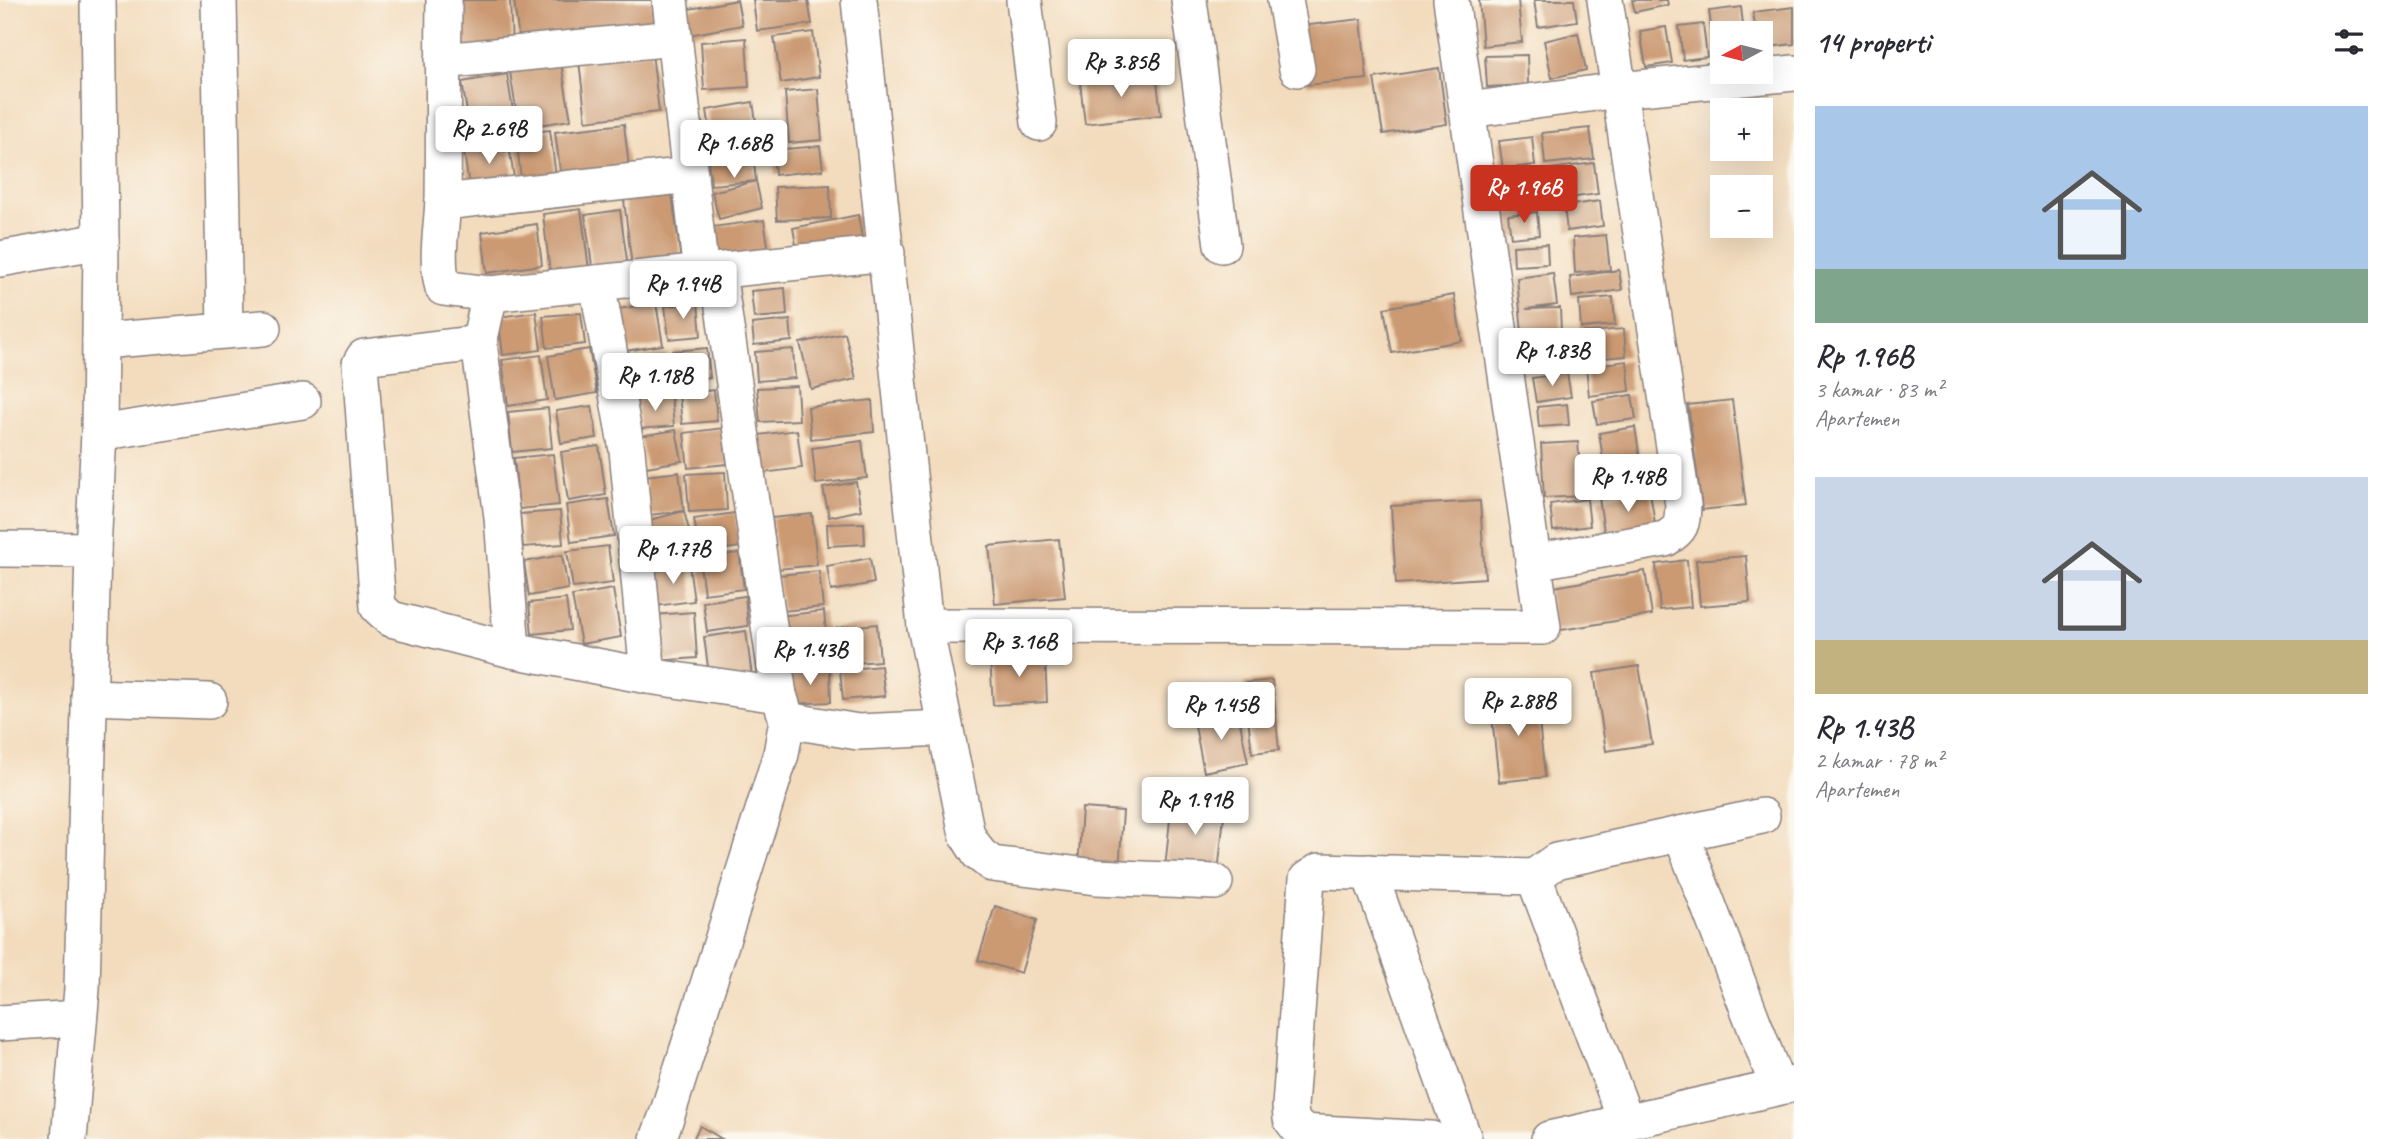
<!DOCTYPE html>
<html lang="id">
<meta charset="utf-8">
<style>
:root{--surface:#fff;--page:#f7f7f7;--text:#2b2b33;--muted:#7c7c81;--accent:#c8321e}
body{margin:0;font-family:Caveat,sans-serif;background:var(--page);color:var(--text);height:100vh;display:flex;flex-direction:column;font-size:26px;white-space:nowrap}
*{box-sizing:border-box;margin:0}
p{font-size:23px;color:var(--muted)}
.icon{flex:none;width:38px;height:38px;fill:none;stroke:currentColor;stroke-width:2;stroke-linecap:round;stroke-linejoin:round}
.map{position:relative;flex:1;overflow:hidden}
.side{display:flex;flex-direction:column;background:var(--surface);width:595px}
.side>*{flex:none}
.needle{width:46px;rotate:263deg}
.tools{position:absolute;left:1710px;top:21px;display:grid;gap:14px}
.tools a{display:grid;place-items:center;width:63px;height:63px;border-radius:0px;background:var(--surface);box-shadow:0 7px 28px #0002;font-size:35px}
.price{position:absolute;translate:-50% -60px;padding:0 16px;border-radius:7px;background:#fff;color:#222;font-size:23px;line-height:46px;filter:drop-shadow(0 2px 4px #0008)}
.price::after{content:'';position:absolute;left:50%;top:42px;width:21px;height:16px;margin-left:-10px;background:inherit;clip-path:polygon(0 0,100% 0,50% 100%)}
.price.current{background:var(--accent);color:#fff}
ul{padding:0;list-style:none}
li{display:grid;align-content:center;gap:14px;height:371px;padding:0 21px}
li span{display:grid;place-items:center;height:217px;border-radius:0px;color:#555}
li>.icon{margin-inline-start:auto}
span .icon{width:126px;height:126px;fill:#fffc;stroke-width:1}
li b{font-size:30px}
h2{display:flex;justify-content:space-between;align-items:center;height:84px;padding:0 21px;font-size:30px}
main{display:flex;flex:1;min-height:0}
.map>svg:first-child{display:block}
.building{fill:#cb9a73}
.lines{fill:none;stroke-linecap:round;stroke-linejoin:round}
.minor-casing{stroke:#8a7f7c;stroke-width:38}
.minor{stroke:#fff;stroke-width:35}
</style>
<main>
<div class="map">
<svg width="1794" height="1139" viewBox="0 0 1794 1139">
<rect width="100%" height="100%" fill="#fbf7ec"/>
<filter id="ink" filterUnits="userSpaceOnUse"><feTurbulence type="fractalNoise" baseFrequency=".0143" numOctaves="2"/><feDisplacementMap in="SourceGraphic" scale="14" xChannelSelector="R" yChannelSelector="G"/><feConvolveMatrix kernelMatrix="1 2 1 2 8 2 1 2 1" color-interpolation-filters="sRGB"/></filter>
<filter id="wash" filterUnits="userSpaceOnUse"><feTurbulence type="fractalNoise" baseFrequency=".00686" numOctaves="4" result="noise"/><feDisplacementMap in="SourceGraphic" scale="28" xChannelSelector="R" yChannelSelector="G"/><feGaussianBlur stdDeviation="1.57" result="paint"/><feColorMatrix in="noise" values="0 0 0 0 0 0 0 0 0 0 0 0 0 0 0 0 0 1.4 0 .05"/><feComposite in="paint" operator="in"/></filter>
<g filter="url(#wash)">
<rect width="100%" height="100%" fill="#f3dcbd"/>
<g id="blocks">
<g class="building">
<path d="M456,0H510L512,46L459,48Z"/>
<path d="M514,0H652L656,33L520,49Z"/>
<path d="M737,0L742,25L689,35L684,10Z"/>
<path d="M753,0H808L812,24L757,31Z"/>
<path d="M1479,0H1518L1522,42L1483,46Z"/>
<path d="M1534,0H1574L1577,21L1538,27Z"/>
<path d="M1632,0H1667L1668,5L1635,12Z"/>
<path d="M1741,7L1744,33H1722V56L1715,57L1709,11Z"/>
<path d="M1794,7V44L1760,48V33H1756L1753,12Z"/>
<path d="M1361,19L1367,79L1307,85L1301,26Z"/>
<path d="M1703,24L1707,57L1683,60L1679,27Z"/>
<path d="M1666,27L1672,63L1646,67L1640,31Z"/>
<path d="M813,32L819,77L781,83L774,37Z"/>
<path d="M1578,33L1586,70L1552,78L1544,41Z"/>
<path d="M746,38L749,87L704,90L701,42Z"/>
<path d="M652,52L659,112L586,121L579,61Z"/>
<path d="M1527,55L1528,85L1487,87L1485,56Z"/>
<path d="M561,63L571,120L519,128L510,72Z"/>
<path d="M1439,68L1447,124L1383,134L1374,78Z"/>
<path d="M1156,73L1161,115L1085,124L1080,83Z"/>
<path d="M507,74L515,123L470,130L462,82Z"/>
<path d="M818,89L822,140L789,143L785,92Z"/>
<path d="M753,102L758,135L712,143L707,110Z"/>
<path d="M624,124L630,176L562,185L555,132Z"/>
<path d="M1590,128L1594,159L1545,164L1542,133Z"/>
<path d="M550,130L557,185L522,189L516,134Z"/>
<path d="M507,133L516,191L471,198L462,140Z"/>
<path d="M1532,137L1535,165L1503,169L1499,141Z"/>
<path d="M752,144L756,181L762,208L719,219L712,192L756,181L711,185L707,149Z"/>
<path d="M820,146L823,170L775,175L773,150Z"/>
<path d="M1594,163L1598,194L1554,200L1550,169Z"/>
<path d="M1537,175V201L1504,202L1503,176Z"/>
<path d="M830,185L831,218L777,220L775,187Z"/>
<path d="M672,194L681,261L632,267L624,200Z"/>
<path d="M1600,201L1603,226L1567,231L1564,206Z"/>
<path d="M581,209L589,269L550,273L543,214Z"/>
<path d="M620,210L628,268L593,273L585,215Z"/>
<path d="M1537,212L1539,235L1511,238L1508,215Z"/>
<path d="M858,215L863,244L798,256L793,228Z"/>
<path d="M764,220L770,258L717,266L712,227Z"/>
<path d="M537,224L542,265L487,273L482,232Z"/>
<path d="M1606,235L1610,270L1575,273L1573,238Z"/>
<path d="M1547,244L1548,264L1514,266L1513,246Z"/>
<path d="M1619,270L1622,290L1572,297L1570,277Z"/>
<path d="M1553,273L1557,305L1526,309L1560,308L1561,332L1522,333L1517,278Z"/>
<path d="M785,288L787,315L754,318L751,291Z"/>
<path d="M1454,295L1462,341L1392,353L1384,308Z"/>
<path d="M1613,297L1615,325L1581,328L1579,300Z"/>
<path d="M656,303L663,345L625,351L619,309Z"/>
<path d="M698,303L701,336L669,339L665,306Z"/>
<path d="M536,312L541,350L503,355L498,317Z"/>
<path d="M581,313L585,344L547,348L543,316Z"/>
<path d="M790,320L792,341L754,345L752,324Z"/>
<path d="M1624,329L1626,356L1580,360L1577,333Z"/>
<path d="M845,333L856,379L811,389L800,343Z"/>
<path d="M1563,337L1566,365L1529,370L1526,342Z"/>
<path d="M707,348L710,378L676,381L673,351Z"/>
<path d="M589,349L597,393L555,400L548,356Z"/>
<path d="M793,349L795,378L757,381L755,352Z"/>
<path d="M667,354L672,388L632,394L626,360Z"/>
<path d="M541,355L547,400L508,406L502,360Z"/>
<path d="M1627,361L1630,391L1589,396L1586,366Z"/>
<path d="M1567,373L1571,397L1536,402L1532,378Z"/>
<path d="M797,386L799,420L760,422L757,388Z"/>
<path d="M714,390L717,421L682,424L679,394Z"/>
<path d="M1632,395L1636,419L1597,424L1593,401Z"/>
<path d="M671,396L674,426L639,429L637,400Z"/>
<path d="M872,400L874,432L811,439L808,407Z"/>
<path d="M1732,400L1746,505L1702,510L1688,405Z"/>
<path d="M1567,404L1569,425L1539,427L1537,407Z"/>
<path d="M592,406L597,438L561,443L556,411Z"/>
<path d="M548,408L552,448L512,452L508,412Z"/>
<path d="M1635,427L1644,485L1608,491L1599,433Z"/>
<path d="M723,428L727,464L688,468L684,433Z"/>
<path d="M676,430L682,461L646,467L640,436Z"/>
<path d="M797,430L802,468L763,473L758,435Z"/>
<path d="M862,441L867,478L816,484L812,448Z"/>
<path d="M1578,442L1582,496L1544,498L1541,444Z"/>
<path d="M599,446L606,495L568,501L561,452Z"/>
<path d="M553,454L559,505L519,509L514,458Z"/>
<path d="M679,472L684,511L649,515L645,476Z"/>
<path d="M725,472L727,510L689,512L686,474Z"/>
<path d="M856,482L861,510L829,517L823,488Z"/>
<path d="M1650,491L1656,531L1605,538L1599,498Z"/>
<path d="M608,499L614,536L571,542L566,505Z"/>
<path d="M1587,499L1590,526L1553,531L1550,504Z"/>
<path d="M1480,501L1485,578L1396,584L1391,506Z"/>
<path d="M560,511L563,544L523,547L520,514Z"/>
<path d="M684,511L695,553L661,562L650,520Z"/>
<path d="M735,513L740,547L700,553L694,519Z"/>
<path d="M812,514L817,565L778,569L772,518Z"/>
<path d="M864,523L865,544L828,546L827,524Z"/>
<path d="M1059,539L1065,597L995,604L989,546Z"/>
<path d="M608,546L613,583L573,588L567,551Z"/>
<path d="M739,553L744,589L704,594L699,558Z"/>
<path d="M562,555L568,589L529,596L524,562Z"/>
<path d="M1746,556L1750,602L1700,606L1696,560Z"/>
<path d="M870,558L874,583L831,591L827,566Z"/>
<path d="M1687,560L1691,607L1660,610L1656,564Z"/>
<path d="M689,565L694,601L656,606L651,571Z"/>
<path d="M819,571L823,607L782,611L778,575Z"/>
<path d="M1645,571L1652,615L1555,631L1548,588Z"/>
<path d="M613,589L621,637L581,644L572,596Z"/>
<path d="M745,596L748,626L707,632L703,602Z"/>
<path d="M566,599L570,630L532,634L529,603Z"/>
<path d="M824,611L829,663L784,667L779,616Z"/>
<path d="M694,612L697,658L656,661L653,615Z"/>
<path d="M877,624L880,661L840,664L837,628Z"/>
<path d="M746,631L752,677L710,682L704,637Z"/>
<path d="M1045,654L1047,702L993,705L990,657Z"/>
<path d="M881,666L885,696L843,700L840,670Z"/>
<path d="M1639,666L1652,744L1606,751L1594,673Z"/>
<path d="M830,669L831,702L790,704L789,671Z"/>
<path d="M1272,680L1279,750L1252,753L1244,683Z"/>
<path d="M1536,694L1545,777L1499,782L1490,699Z"/>
<path d="M1238,712L1248,763L1204,772L1194,721Z"/>
<path d="M1172,800L1225,806L1218,873L1165,868Z"/>
<path d="M1082,808L1123,811L1119,871L1078,869Z"/>
<path d="M995,906L1037,920L1021,973L978,960Z"/>
<path d="M700,1126L722,1139H693Z"/>
</g>
</g>
</g>
<g filter="url(#ink)">
<use href="#blocks" fill-opacity="0" stroke="#8a7f7c" stroke-width="2"/>
<g class="lines">
<g class="minor-casing">
<g id="minor">
<path d="M219,0L225,330"/>
<path d="M444,0C443,66 444,132 443,198C442,228 435,259 443,288L490,294"/>
<path d="M670,0L701,274"/>
<path d="M859,0L925,626L967,835L979,854L992,864L1096,877L1215,882"/>
<path d="M1024,0L1039,123"/>
<path d="M1189,0L1222,245"/>
<path d="M1285,0L1297,69"/>
<path d="M443,61L674,38"/>
<path d="M1468,110L1619,90L1794,73"/>
<path d="M443,202L690,175"/>
<path d="M0,259L101,241"/>
<path d="M718,272L779,695L787,720L858,732L945,728"/>
<path d="M597,283L627,450L648,676"/>
<path d="M100,341L263,328"/>
<path d="M479,343L364,357L360,364L378,607L391,619L512,650L648,676L779,695"/>
<path d="M99,433L303,401"/>
<path d="M0,549L93,550"/>
<path d="M1533,562L1665,539C1682,529 1682,525 1683,505L1605,0"/>
<path d="M925,626L1543,627L1451,0"/>
<path d="M512,650L502,517L479,343L490,294L887,253"/>
<path d="M89,697L209,701"/>
<path d="M1681,834L1778,1087"/>
<path d="M1369,872L1464,1139"/>
<path d="M1534,877L1626,1121"/>
<path d="M0,1023L79,1018"/>
<path d="M69,1139L82,989L93,550L99,433L101,241L98,0"/>
<path d="M658,1139L667,1115L781,754L787,720"/>
<path d="M1431,1139L1301,1132L1291,1119L1290,1106L1307,879L1319,871L1534,877L1556,861L1762,816"/>
<path d="M1549,1139L1794,1084"/>
</g>
</g>
<use href="#minor" class="minor"/>
</g>
</g>
</svg>
<div class="tools">
<a><svg class="needle" viewBox="-14 -14 28 28"><path d="M0-13l5 13h-10z" fill="#e53935"/><path d="M0 13l5-13h-10z" fill="#7c7c81"/></svg></a>
<a>+</a>
<a>−</a>
</div>
<b class="price" style="left:1121px;top:99px">Rp 3.85B</b>
<b class="price" style="left:489px;top:166px">Rp 2.69B</b>
<b class="price" style="left:734px;top:180px">Rp 1.68B</b>
<b class="price current" style="left:1524px;top:225px">Rp 1.96B</b>
<b class="price" style="left:683px;top:321px">Rp 1.94B</b>
<b class="price" style="left:1552px;top:388px">Rp 1.83B</b>
<b class="price" style="left:655px;top:413px">Rp 1.18B</b>
<b class="price" style="left:1628px;top:514px">Rp 1.48B</b>
<b class="price" style="left:673px;top:586px">Rp 1.77B</b>
<b class="price" style="left:1019px;top:679px">Rp 3.16B</b>
<b class="price" style="left:810px;top:687px">Rp 1.43B</b>
<b class="price" style="left:1518px;top:738px">Rp 2.88B</b>
<b class="price" style="left:1221px;top:742px">Rp 1.45B</b>
<b class="price" style="left:1195px;top:837px">Rp 1.91B</b>
</div>
<section class="side">
<h2>14 properti<svg class="icon" aria-label="filters" viewBox="0 0 24 24"><path d="M4 7h16M4 17h16"/><circle cx="9" cy="7" r="2"/><circle cx="15" cy="17" r="2"/></svg></h2>
<ul>
<li><span style="background:linear-gradient(#a9c7e8 75%,#7fa58c 0)"><svg class="icon" aria-label="home" viewBox="0 0 24 24"><path d="M3 11l9-7 9 7M6 9v11h12V9"/></svg></span><div><b>Rp 1.96B</b><p>3 kamar · 83 m²</p><p>Apartemen</p></div></li>
<li><span style="background:linear-gradient(#c9d6e8 75%,#c2b280 0)"><svg class="icon" aria-label="home" viewBox="0 0 24 24"><path d="M3 11l9-7 9 7M6 9v11h12V9"/></svg></span><div><b>Rp 1.43B</b><p>2 kamar · 78 m²</p><p>Apartemen</p></div></li>
</ul>
</section>
</main>
